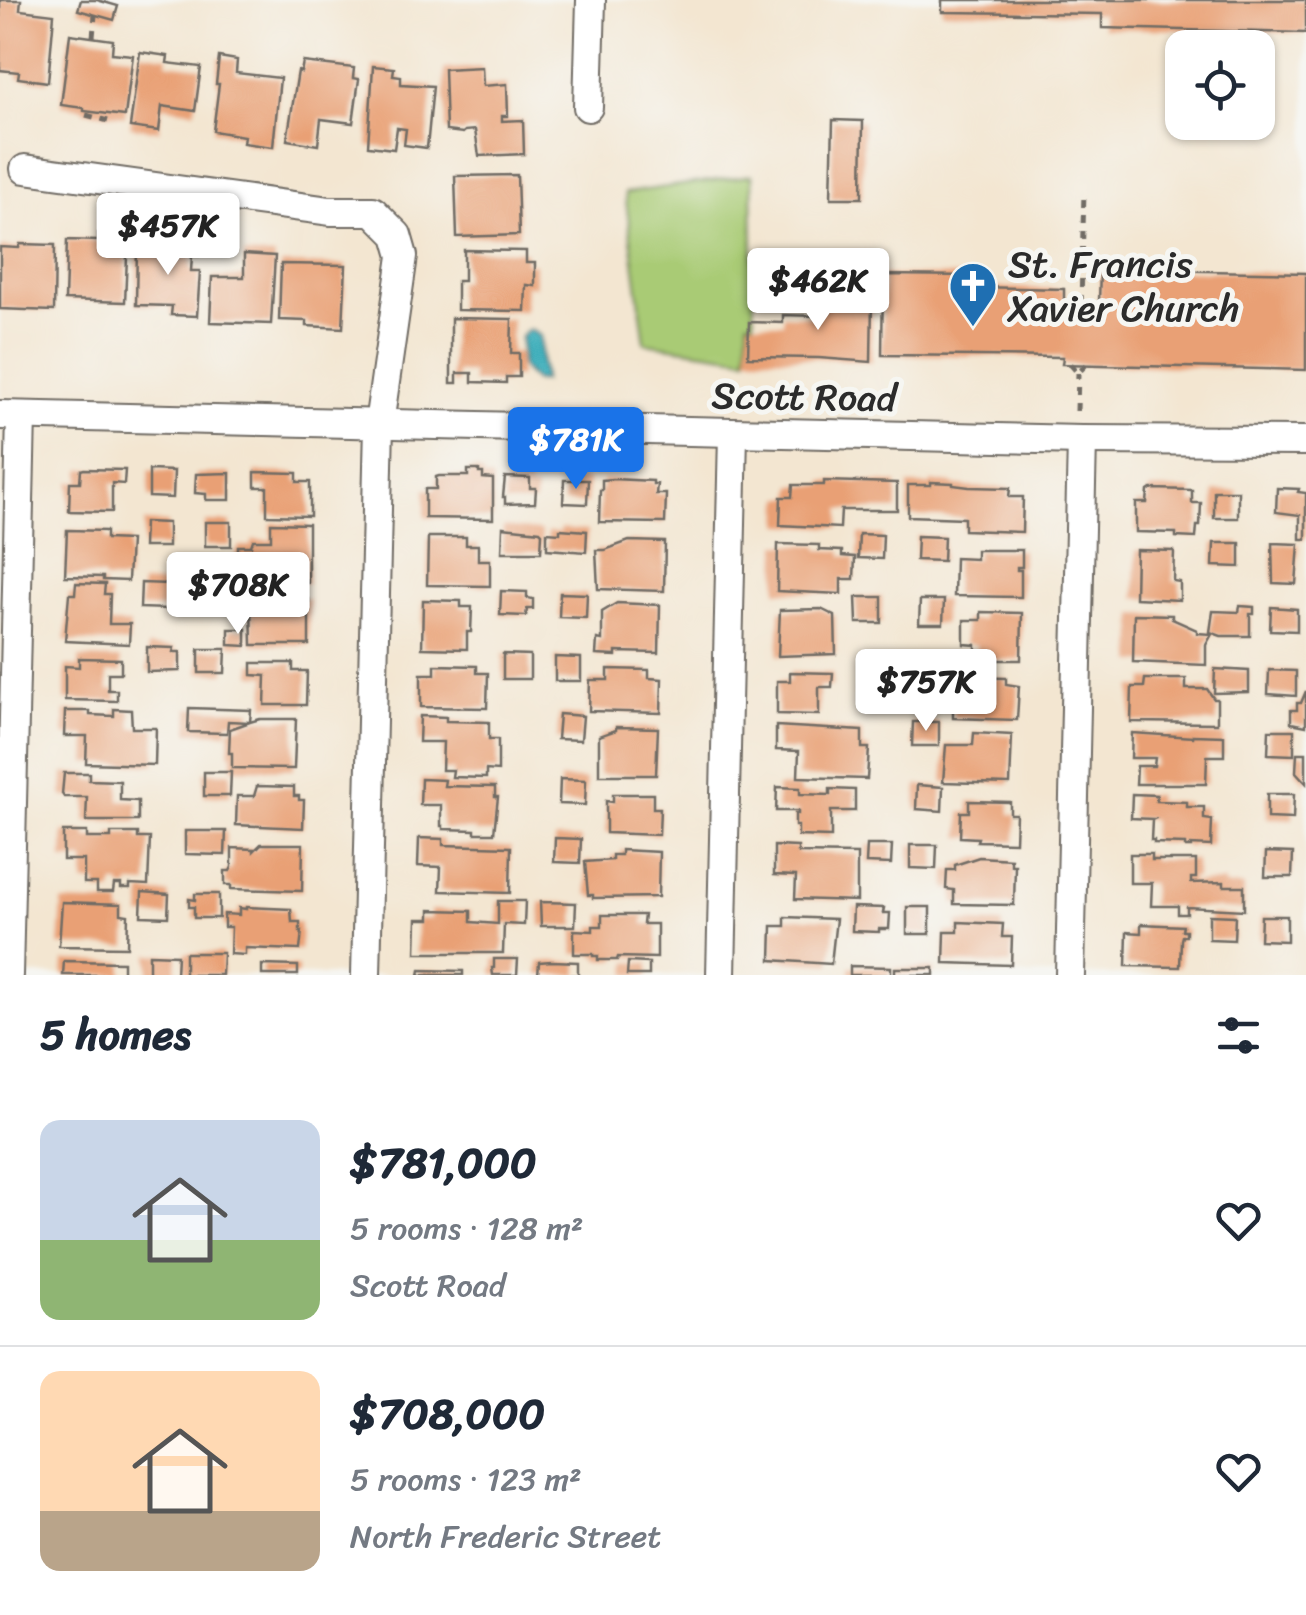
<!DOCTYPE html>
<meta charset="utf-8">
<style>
:root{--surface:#fff;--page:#f6f6f7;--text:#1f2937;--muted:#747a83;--line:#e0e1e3;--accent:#1a73e8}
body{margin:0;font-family:Sriracha,sans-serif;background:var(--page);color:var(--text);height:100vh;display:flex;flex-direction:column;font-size:38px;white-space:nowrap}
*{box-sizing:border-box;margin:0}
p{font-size:32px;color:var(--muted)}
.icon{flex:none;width:55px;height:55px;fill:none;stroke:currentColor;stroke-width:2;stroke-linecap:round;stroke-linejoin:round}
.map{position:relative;height:975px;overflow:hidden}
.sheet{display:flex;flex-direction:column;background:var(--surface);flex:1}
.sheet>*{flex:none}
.fabs{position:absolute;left:1165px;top:30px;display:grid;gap:20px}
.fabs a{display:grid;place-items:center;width:110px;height:110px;border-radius:20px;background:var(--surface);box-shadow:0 2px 8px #0004;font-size:50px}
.price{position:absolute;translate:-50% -85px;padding:0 22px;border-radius:10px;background:#fff;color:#222;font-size:32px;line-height:65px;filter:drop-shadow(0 2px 5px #0008)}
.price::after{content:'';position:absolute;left:50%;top:60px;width:30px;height:22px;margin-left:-15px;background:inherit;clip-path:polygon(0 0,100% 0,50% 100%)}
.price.current{background:var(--accent);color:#fff}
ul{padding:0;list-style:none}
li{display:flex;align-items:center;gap:30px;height:250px;padding:0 40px}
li+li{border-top:2px solid var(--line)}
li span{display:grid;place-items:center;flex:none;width:280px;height:200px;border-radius:20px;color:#555}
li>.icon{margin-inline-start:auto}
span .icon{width:120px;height:120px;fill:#fffc;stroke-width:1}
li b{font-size:42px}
h2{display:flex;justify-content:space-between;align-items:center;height:120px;padding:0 40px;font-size:42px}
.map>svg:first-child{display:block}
.green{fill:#a9cb74;stroke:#6a7b50;stroke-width:2.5}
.water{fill:#40afbb;stroke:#366d73;stroke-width:2.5}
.building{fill:#e9a074}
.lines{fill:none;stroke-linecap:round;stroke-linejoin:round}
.minor-casing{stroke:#716c65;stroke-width:32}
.path{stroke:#716c65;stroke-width:5;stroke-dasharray:8 8;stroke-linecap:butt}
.minor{stroke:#fff;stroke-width:28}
.labels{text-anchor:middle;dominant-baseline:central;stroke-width:10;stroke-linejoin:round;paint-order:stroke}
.poi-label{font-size:38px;fill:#2b2b2b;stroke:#f6f6f2;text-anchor:start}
.street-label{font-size:38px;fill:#2b2b2b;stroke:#f6f6f2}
</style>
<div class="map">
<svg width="1306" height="975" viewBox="0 0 1306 975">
<rect width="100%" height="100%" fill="#f6f6f2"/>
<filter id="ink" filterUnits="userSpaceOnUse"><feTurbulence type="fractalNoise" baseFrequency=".01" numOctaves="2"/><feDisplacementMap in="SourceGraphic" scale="20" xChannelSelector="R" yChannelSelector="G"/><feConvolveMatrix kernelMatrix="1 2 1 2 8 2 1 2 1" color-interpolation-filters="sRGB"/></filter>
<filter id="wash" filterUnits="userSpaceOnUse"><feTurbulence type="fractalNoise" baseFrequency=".0048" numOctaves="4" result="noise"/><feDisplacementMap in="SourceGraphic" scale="40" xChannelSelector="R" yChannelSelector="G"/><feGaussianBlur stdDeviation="2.25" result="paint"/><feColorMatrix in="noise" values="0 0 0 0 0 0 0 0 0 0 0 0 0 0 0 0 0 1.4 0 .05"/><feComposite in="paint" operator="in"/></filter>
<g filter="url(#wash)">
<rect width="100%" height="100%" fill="#f3e6d1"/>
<path class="green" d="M752,175L754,321H748L747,358L645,343L625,193Z"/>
<path class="water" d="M531,330L540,336L543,381H534L521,367V337L526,331Z"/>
<g id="blocks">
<g class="building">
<path d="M0,0H21L20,10L54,14L48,82L18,78L19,72L0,70Z"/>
<path d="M81,0H97L118,6L114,20L78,10Z"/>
<path d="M942,0H1306V33L1102,28V14L942,12Z"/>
<path d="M70,34L113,40L112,53L133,55L125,116L84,111V108L61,105Z"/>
<path d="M140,52L168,56L167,63L201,67L195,111L162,106L159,131L130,127Z"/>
<path d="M219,57L237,60L236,73L280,78L273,147L243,143L244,136L213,131L219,84H216Z"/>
<path d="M303,62L354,68L353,78L359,79L353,123L321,119L318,145L287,140L298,71L301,72Z"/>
<path d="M373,66L394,68L393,75L401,76V84L433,86L427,148L404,145L406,129L397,128L394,149L368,146Z"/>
<path d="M482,67L483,86L507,84L508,116H502V121L523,120L524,154L479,156L475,130L465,131L463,133L446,131L444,69Z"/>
<path d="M833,120L863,121L862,198H831Z"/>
<path d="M517,175L519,235L457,237L455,176Z"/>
<path d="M98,233L128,234L125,302L65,300L67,240L98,241Z"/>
<path d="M20,244L55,245L54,311L0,309V247L19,248Z"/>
<path d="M137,244L200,248L199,256H192L191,271H200L197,316L171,315L172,306L136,305Z"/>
<path d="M464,250L526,251V263H535V286L526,285L525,311L457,310V281H464Z"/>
<path d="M244,254L275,256L271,324L210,322L212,277H244Z"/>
<path d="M281,264L346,265L343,328L307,326V321L279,320Z"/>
<path d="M1100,269L1306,273V370L1062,364L1063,357L882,355L883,275L977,276V287L1064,289V302L1099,303Z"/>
<path d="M818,298H872L871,362L819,358L748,357L749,322L783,323V315L817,316Z"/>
<path d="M451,318L512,319L511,353H519V377H506V383L472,382V373H457V383H451Z"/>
<path d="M84,469L125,470L124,484L112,483V512L69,511L70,482H80L81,470Z"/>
<path d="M149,470L174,471L173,498L149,497Z"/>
<path d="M468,470H479V473H483V478L493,479V519L425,518V489H436V477L439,476H468Z"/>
<path d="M255,472L297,473V482H310V516L267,515V487H255Z"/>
<path d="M230,473V500H206V494L195,493L196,474Z"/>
<path d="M505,477L530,478V488H536L535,503L505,504V497H503Z"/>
<path d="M612,479L653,481V484H657L656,494H666L665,523L599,522L600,490H602V480Z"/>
<path d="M564,480H588L587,504L563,503Z"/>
<path d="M824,481L897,483V510H841L840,528L780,525L781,497H792L793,485H824Z"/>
<path d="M931,482L953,483V485L969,487L1010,488L1009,497H1023L1022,532L964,530V518L908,516V485H931Z"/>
<path d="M1277,488L1299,489L1298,492L1306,493V539H1300V515L1276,512Z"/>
<path d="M1151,489L1192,490V503H1201L1200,526H1197L1196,538L1176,537V533L1136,532V503H1147L1148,491Z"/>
<rect x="1214" y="491" width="24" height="27"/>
<path d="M144,522L168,523V547H143Z"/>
<rect x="205" y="522" width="26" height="24"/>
<path d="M271,523L308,524V583L210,582L206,578V567L210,564H237L236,551H238V546H251L253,540H271Z"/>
<path d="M503,527L540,531L542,533L541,552H502Z"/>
<path d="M560,529L587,531L586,552L547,549V532L560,533Z"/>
<path d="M67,530L106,531V539L130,540L128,581L103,580V577L65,576Z"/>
<path d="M859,534L883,535L882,559L858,558Z"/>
<path d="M917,536L944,537L943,561L916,560Z"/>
<path d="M428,537H466V545H478V560H490V586L427,585Z"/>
<path d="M629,541L665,542L664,591L598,589L596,550H605Z"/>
<path d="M1214,543H1240V567L1213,566Z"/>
<path d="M1272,543L1299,544L1296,584L1273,583Z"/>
<path d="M778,544L819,545V550L842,551V556L855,557L854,579H841V594L777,591Z"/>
<path d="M976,550H1022V567H1017V570H1021V597L954,596L955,558L976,559Z"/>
<path d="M1136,550L1174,551L1173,581L1180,582V600L1135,598Z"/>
<path d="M76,583L105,584L104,594H110L109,624H130L129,644L65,641L69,594H75Z"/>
<path d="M141,583L169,584L168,609L140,608Z"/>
<path d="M187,585L229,586V609H194L195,597H187Z"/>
<path d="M501,591L527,592V598L533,599V609H527L526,616L500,615Z"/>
<path d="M560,593L587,594L586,618L559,617Z"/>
<path d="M856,597H882V623H857Z"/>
<path d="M269,598L309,599V645H252L251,604H269Z"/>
<path d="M423,600L461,601V607H472L471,632H467V649L422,648Z"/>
<path d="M920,600H944L943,624H919Z"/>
<path d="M617,603L660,605L659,653L616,652V656L596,655L597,639L602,640V612Z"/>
<path d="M1240,606L1254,607V614H1250V636H1221L1210,632L1213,611L1239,612Z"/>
<path d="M1271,607L1297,609V631L1270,630Z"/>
<path d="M821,609L835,616L836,654L778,656L780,610Z"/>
<path d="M981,612L1022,613L1021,660H976V645L964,644V620H981Z"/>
<path d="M1134,614L1172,615V619L1197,630V633L1212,634L1206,645V665L1133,662Z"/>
<path d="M229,629H246V646L229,645Z"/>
<path d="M147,647L174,648L173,652H180V671L147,672Z"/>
<path d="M199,649H226L225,673H199Z"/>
<path d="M503,654L530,655V679H503Z"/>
<path d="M555,657L581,658V681H555Z"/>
<path d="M79,658L121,659V673H108V690H117V701L65,700V666L79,667Z"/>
<path d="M859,662L886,663L885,687H858Z"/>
<path d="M252,663H293V671H307L306,705H265L266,676L252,675Z"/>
<path d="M912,663H938V687H911Z"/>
<path d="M435,665L477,666V673H488L487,708L421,707V674H435Z"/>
<path d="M608,669L649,670V678L662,679L661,713L589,711L590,680H608Z"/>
<path d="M1215,669L1249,671V692L1214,693Z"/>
<path d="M1269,670L1296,671V696L1268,694Z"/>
<path d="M790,672L833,673L832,687H819V715L777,714V681H790Z"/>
<path d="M961,677L1006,678V684L1019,686L1017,720L953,718V690L961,687Z"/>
<path d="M1145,679H1186V689H1207L1214,699H1217V723L1131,722L1132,687H1144Z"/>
<path d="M1306,691V726L1291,723V710H1297V703H1301Z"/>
<path d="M189,708L251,710L250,722L260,719H296L294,769L232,768V753H229L230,729L250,722L228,721L227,733L188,732Z"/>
<path d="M114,709L131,710L132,728H156L155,765L86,763L87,736H64L65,711H90V715L114,716Z"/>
<path d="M559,714L583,716L581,740L557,739Z"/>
<path d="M420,716L446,717V721L489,722V739H498V771L486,770V778L452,777L453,770H442L443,742H419Z"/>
<path d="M913,722H939V746H912Z"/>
<path d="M776,726L862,731V748H869L867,779L798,777L799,751L776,750Z"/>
<path d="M616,727L658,728L656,775H599V736L616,730Z"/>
<path d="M1269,730H1294V755L1268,754Z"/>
<path d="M974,733L1012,735L1010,784L943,782L946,745H973Z"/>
<path d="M1132,733L1193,737V735L1224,736V756H1207L1206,784H1136L1137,766H1154L1155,758H1131Z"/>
<path d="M1297,753H1306V783L1296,772Z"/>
<path d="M204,772H231L230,796H204Z"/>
<path d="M64,773H89V780L120,781V800L138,801V821H86L87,797H64L62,794Z"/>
<path d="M421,779L445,780L444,786L495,787V797H498L494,833H475V830L443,829V826H441V805H420Z"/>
<path d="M560,779L586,780L585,805L559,804Z"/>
<path d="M917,785L943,787L942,811L916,809Z"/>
<path d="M257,786L294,787V796H299V800H304L303,828L236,825L237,796H254Z"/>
<path d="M777,787L800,788V794L830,795V789L855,790V811H831V837L798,836V826H795V814H798V811H776Z"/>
<path d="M613,794H653V808H660L659,835L606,833V801L613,802Z"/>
<path d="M1132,794L1157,795L1156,801L1187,802V807H1204V819L1212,820L1211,846L1191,845V847H1185V844L1154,843V840H1151L1152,820L1154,819L1131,818Z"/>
<path d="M1267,794H1294L1293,819L1267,818Z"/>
<path d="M969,801L1010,802V814H1016L1015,842L977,841L978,838L960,837L961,812H969Z"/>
<path d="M185,831H226L225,855L185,854Z"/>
<path d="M63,832H87V838H111V833H138V838H150L148,885L130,884V888H121V884H114L113,892H97V883H84V860H63Z"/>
<path d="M419,838L443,839V845L511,847L510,893L440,891L441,867L418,866Z"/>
<path d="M555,838L581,839L580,863L554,862Z"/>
<path d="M261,844H303L302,891L231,889V885H225V871H230L232,867V848L254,849V851Z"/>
<path d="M867,845H892L891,864L866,863Z"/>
<path d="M910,845H937L936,869L910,868Z"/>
<path d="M774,846L798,847V853L857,854V901L795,899L796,876L774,875Z"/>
<path d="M621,850L659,852L658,897L593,898V895H588L585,862L612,860V855H621Z"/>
<path d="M1266,852L1293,853L1292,877H1265Z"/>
<path d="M1130,854H1152V860H1196V878H1191V883L1224,882V886H1244V910L1187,907V914H1178V906H1151L1152,883H1130Z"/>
<path d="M979,857L1011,859V865H1015L1014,905L954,904V890L946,889L947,870H955V865Z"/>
<path d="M142,892L169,894L168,917L141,916Z"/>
<path d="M195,894H219V918H194V907H189V899L195,900Z"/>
<path d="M498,901H525L524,925L504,924L503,953H416L417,919H430V910L471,911V922L498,924Z"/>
<path d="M62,902L121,904V914L128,915L127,947L59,946Z"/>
<path d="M540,902L576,903L575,926H541Z"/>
<path d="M246,907L291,909L292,922H300V931H302L300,950L245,948V955L230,954L231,927H224V914L239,915V908L246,909Z"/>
<path d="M853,907L884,908L883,913H890L889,929H879V932L852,931Z"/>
<rect x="907" y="907" width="23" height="27"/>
<path d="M602,915H644L643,924H657V958L618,957L617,960H598V956H593V954H574V930L593,931V926H602Z"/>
<path d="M1209,915L1235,916L1234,940L1209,939Z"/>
<path d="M1261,916H1287V941L1260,940Z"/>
<path d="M785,917L836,919L831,964L771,960L772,926H785Z"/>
<path d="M958,922L1003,924L1002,937H1012L1011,965L944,963L945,932H958Z"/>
<path d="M1141,924L1183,926L1182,930H1186V936H1182L1181,940L1180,967L1126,966L1127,932L1141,933Z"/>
<path d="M185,953H223L222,975H185Z"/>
<path d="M149,954L177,955L176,975H149Z"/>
<path d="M494,959H518L517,975H493L492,968H494Z"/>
<path d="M64,961L123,962V975H63Z"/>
<path d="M552,961L578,962V975H538L539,962Z"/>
<path d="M628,962L649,963V975H627Z"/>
<path d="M262,965L298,966V975H262Z"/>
<path d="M850,966L891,967V975H850Z"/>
<rect x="895" y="968" width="39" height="7"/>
<path d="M420,970L463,971V975H419Z"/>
</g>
</g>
</g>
<g filter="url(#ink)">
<use href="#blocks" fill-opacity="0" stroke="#716c65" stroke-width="2.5"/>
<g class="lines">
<g class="minor-casing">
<g id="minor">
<path d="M588,107L591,0"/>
<path d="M25,169L330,211H373L397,235L403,256L379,424L366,975"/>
<path d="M0,415L1082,440L1306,441"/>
<path d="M8,975L21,416"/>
<path d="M721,975L733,433"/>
<path d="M1070,975L1082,440"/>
</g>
</g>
<g class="path">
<path d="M93,37L95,15"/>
<path d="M86,115L108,121"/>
<path d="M1081,303L1084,192"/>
<path d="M1070,364L1078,373L1087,364"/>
<path d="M1077,411L1078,373"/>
</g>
<use href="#minor" class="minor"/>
</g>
</g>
<defs>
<g id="church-pin" transform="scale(2.5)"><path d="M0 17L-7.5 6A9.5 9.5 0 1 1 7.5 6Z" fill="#1f6fb2" stroke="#f6f6f2"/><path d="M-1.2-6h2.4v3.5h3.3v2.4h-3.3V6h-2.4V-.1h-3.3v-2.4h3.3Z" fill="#fff"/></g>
</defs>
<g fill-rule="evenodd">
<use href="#church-pin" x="973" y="286"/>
</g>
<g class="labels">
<g class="poi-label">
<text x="1008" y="264">St. Francis<tspan x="1008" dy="44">Xavier Church</tspan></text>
</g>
<g class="street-label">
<text transform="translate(804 397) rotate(1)">Scott Road</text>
</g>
</g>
</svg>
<div class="fabs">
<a><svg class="icon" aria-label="locate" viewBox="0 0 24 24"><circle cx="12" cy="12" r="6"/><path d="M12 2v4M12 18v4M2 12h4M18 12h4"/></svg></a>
</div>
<b class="price" style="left:168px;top:278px">$457K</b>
<b class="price" style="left:818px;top:333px">$462K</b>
<b class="price current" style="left:576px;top:492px">$781K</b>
<b class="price" style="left:238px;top:637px">$708K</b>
<b class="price" style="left:926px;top:734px">$757K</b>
</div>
<section class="sheet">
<h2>5 homes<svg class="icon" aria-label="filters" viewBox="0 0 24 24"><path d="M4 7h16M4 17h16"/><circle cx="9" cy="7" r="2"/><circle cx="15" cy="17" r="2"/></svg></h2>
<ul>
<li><span style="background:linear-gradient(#c9d6e8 60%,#8fb573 0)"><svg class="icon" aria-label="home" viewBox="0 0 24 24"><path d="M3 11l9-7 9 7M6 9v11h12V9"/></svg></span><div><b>$781,000</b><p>5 rooms · 128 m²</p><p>Scott Road</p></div><svg class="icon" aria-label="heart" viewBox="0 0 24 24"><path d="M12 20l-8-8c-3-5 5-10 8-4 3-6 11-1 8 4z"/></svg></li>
<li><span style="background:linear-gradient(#ffd9b3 70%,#b9a48a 0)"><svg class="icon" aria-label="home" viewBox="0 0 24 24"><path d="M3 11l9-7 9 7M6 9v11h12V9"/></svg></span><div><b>$708,000</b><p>5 rooms · 123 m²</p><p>North Frederic Street</p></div><svg class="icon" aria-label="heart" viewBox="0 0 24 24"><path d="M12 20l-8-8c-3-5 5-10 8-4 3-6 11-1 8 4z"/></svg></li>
</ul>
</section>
